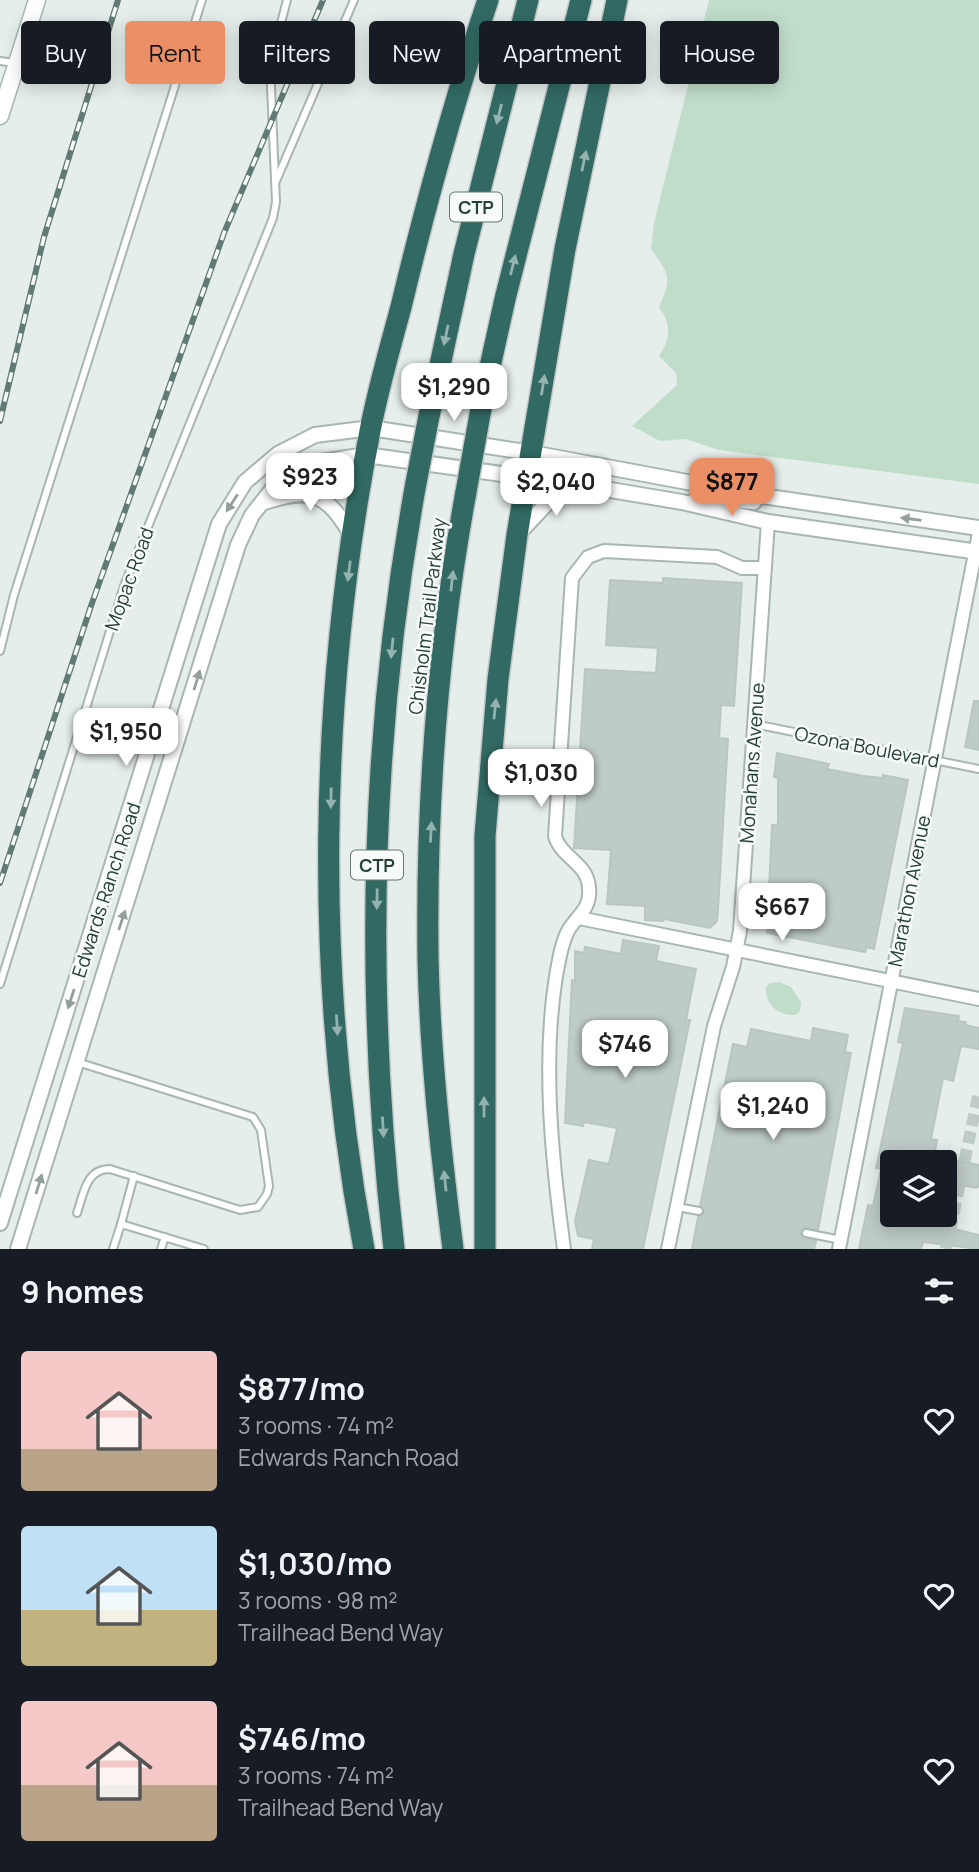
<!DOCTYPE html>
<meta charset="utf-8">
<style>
:root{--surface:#171b24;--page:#20242c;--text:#f1f3f6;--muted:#9ea1a6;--accent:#eb9066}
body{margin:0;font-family:Manrope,sans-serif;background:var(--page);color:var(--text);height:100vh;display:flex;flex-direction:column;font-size:26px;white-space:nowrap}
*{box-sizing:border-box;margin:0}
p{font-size:23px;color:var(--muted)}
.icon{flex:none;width:38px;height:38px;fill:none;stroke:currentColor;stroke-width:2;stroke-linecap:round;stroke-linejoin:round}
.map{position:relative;height:1249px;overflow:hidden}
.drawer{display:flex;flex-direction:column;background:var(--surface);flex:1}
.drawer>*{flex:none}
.guide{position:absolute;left:21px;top:21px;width:938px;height:63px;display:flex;gap:14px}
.fabs{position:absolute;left:880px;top:1150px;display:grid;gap:14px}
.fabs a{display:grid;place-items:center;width:77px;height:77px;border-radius:7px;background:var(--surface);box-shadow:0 4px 18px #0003;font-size:35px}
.price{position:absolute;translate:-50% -60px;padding:0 16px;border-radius:14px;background:#fff;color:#222;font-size:23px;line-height:46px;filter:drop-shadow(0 2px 4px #0008)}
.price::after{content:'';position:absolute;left:50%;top:42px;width:21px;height:16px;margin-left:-10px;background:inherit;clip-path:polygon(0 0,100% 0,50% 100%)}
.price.active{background:var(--accent);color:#111}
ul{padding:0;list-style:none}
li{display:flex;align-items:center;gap:21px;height:175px;padding:0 21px}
li span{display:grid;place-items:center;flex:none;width:196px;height:140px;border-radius:7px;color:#555}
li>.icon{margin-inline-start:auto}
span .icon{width:84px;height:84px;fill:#fffc;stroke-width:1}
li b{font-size:30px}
h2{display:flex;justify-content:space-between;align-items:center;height:84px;padding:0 21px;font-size:30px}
.chip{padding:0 24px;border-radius:7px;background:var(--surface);box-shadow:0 4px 18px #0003;font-size:24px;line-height:63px}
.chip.active{background:var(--accent);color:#111}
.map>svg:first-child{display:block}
.green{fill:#c0ddca}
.building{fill:#becbc7;stroke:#b8c7c2;stroke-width:2}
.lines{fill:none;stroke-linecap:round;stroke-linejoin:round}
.minor-tunnel{stroke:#bfcbc8;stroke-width:12;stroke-dasharray:12 6;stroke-linecap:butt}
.service-casing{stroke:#a8b6b2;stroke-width:10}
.minor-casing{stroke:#a8b6b2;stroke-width:16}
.tertiary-casing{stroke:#a8b6b2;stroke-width:18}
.secondary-casing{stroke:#a4b9b3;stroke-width:19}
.motorway-casing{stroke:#c2c9c8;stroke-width:24}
.service{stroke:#fff;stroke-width:6}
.minor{stroke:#fff;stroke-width:12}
.tertiary{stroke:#fff;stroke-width:14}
.secondary{stroke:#fff;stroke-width:16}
.motorway{stroke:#326a63;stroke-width:21}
.rail-casing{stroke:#607a75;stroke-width:6}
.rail{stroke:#f6faf8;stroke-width:3.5;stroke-dasharray:10;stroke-linecap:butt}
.motorway-bridge-casing{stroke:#c2c9c8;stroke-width:24;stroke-linecap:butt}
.motorway-bridge{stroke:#326a63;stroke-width:21}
.oneway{fill:#94b2ae}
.oneway2{fill:#929f9c}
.labels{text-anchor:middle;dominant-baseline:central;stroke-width:5;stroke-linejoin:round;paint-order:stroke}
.shield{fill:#f6faf8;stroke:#647773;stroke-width:2}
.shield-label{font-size:18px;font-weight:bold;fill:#253f3a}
.street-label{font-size:19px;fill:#253f3a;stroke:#f6faf8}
</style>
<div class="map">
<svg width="979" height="1249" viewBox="0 0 979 1249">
<rect width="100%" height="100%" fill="#e5eeeb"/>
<g class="green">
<path d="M709,0H979V484L719,450L686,439L660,441L632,426L677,385L676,373L659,356C671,338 671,324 659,307C672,278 670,275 651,249L654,223Z"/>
<path d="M779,982L791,987L801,1002L800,1011L796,1015C779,1016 765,1005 766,988L770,983Z"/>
</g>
<g class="building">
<path d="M663,578L742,583L734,706L721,705L719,738L728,739L718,910L717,921L710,928L664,919L663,921L645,920V906L607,904L611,850L574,848L585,669L656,673L658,648L606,645L610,580L663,583Z"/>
<path d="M974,701H979V750L965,747Z"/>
<path d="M777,753L829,764L827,769L863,776L883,778V775L908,780L874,949L867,947L865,952L767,933L772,825H777L778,822V778L774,777Z"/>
<path d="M623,940L659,946L656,961L696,969L686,1020H690L643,1249H592L594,1239L578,1236L575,1221L589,1160L609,1164L617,1128L584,1122L583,1126L565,1123L572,980L575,981V951L584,953L585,947L621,954Z"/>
<path d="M905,1008L959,1016L958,1021L966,1022L965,1025L979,1028V1049L961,1046L953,1081L943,1078L931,1139L937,1140L933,1162H892V1214H920L918,1220L979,1235V1249L923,1242L921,1249H859L868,1205L873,1206L881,1169L876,1168L903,1043L898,1042Z"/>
<path d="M813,1028L848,1035L845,1052L851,1053L818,1230L805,1227L800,1233L803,1238L816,1241L814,1249H692L698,1217L704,1213L700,1206L733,1044L747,1047L751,1029L811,1041Z"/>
<path d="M945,1158L979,1165V1186L976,1188L945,1182Z"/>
</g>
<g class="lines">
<path class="minor-tunnel" d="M946,1249L979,1092"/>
<g class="service-casing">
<g id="service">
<path d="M0,61L15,63"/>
<path d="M276,181L354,0"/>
<path d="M0,651L14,595L202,0"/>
<path d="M754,724L979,769"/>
<path d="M0,984L124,586L273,218L276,202L270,65L287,0"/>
<path d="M77,1062L253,1117L261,1130L269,1186L267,1194L258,1207L240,1210L110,1169C86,1169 84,1193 77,1213"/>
<path d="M677,1207L699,1211"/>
<path d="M121,1224L134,1176"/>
<path d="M806,1233L841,1240"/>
<path d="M113,1249L121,1224L204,1249"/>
<path d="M161,1249L165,1237"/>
</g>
</g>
<g class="minor-casing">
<g id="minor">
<path d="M579,918L979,999"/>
<path d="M564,1249C552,1161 542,1064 556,976C559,961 561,943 569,929C579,914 591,908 589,888C588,863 561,858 555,836L572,578L588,557L604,551L717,557L742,568H765"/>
<path d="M668,1249L714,1026L733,967L740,931L768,522"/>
<path d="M839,1249L979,533"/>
</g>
</g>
<g class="tertiary-casing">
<g id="tertiary">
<path d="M694,501L720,499L754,502"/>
<path d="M262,503C312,485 328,494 353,538"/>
<path d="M518,534L551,499L582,488"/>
<path d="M0,1223L219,524L245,482L278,454L315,435L371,428L532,453L762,496L979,528"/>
<path d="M18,1249L238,545L252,515L275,486L299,470L321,462L366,455L587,486L682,502L768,522L979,552"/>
</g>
</g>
<g class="secondary-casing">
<path id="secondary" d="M0,116L37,0"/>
</g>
<g class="motorway-casing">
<g id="motorway">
<path d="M482,403L505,299L581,0"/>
<path d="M429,416L464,254L528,0"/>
<path d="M364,1249C314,982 318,697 370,431C378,389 390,348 401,307C426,203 454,101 488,0"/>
<path d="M394,1249C365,995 370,735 416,483"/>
<path d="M453,1249C441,1153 430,1055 428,958C426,803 438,644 466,492"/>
<path d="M485,1249V836L498,679L517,535L565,249L617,0"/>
</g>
</g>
<use href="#service" class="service"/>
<use href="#minor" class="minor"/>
<use href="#tertiary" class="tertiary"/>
<use href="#secondary" class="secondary"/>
<use href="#motorway" class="motorway"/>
<g class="rail-casing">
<g id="rail">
<path d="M0,421L44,237L118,0"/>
<path d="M0,883L91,606L224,233L323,0"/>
</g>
</g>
<use href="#rail" class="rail"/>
<g class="motorway-bridge-casing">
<g id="motorway-bridge">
<path d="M416,483L429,416"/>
<path d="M466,492L482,403"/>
</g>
</g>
<use href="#motorway-bridge" class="motorway-bridge"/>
</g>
<defs><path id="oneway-solid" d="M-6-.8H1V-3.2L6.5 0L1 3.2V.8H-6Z" transform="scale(1.75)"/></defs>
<g class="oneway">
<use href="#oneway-solid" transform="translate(499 114) rotate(104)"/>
<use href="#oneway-solid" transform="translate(584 161) rotate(-78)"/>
<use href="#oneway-solid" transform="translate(513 265) rotate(-76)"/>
<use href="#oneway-solid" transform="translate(446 335) rotate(102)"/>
<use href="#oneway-solid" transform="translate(543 385) rotate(-81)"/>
<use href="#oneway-solid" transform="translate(349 571) rotate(97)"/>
<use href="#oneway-solid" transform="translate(452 581) rotate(-84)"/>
<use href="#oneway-solid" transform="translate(392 648) rotate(96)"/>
<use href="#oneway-solid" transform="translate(495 709) rotate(-84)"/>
<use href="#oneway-solid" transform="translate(331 798) rotate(91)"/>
<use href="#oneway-solid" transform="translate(431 832) rotate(-87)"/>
<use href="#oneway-solid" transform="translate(377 899) rotate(91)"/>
<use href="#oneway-solid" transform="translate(337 1025) rotate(87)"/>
<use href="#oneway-solid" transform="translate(484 1107) rotate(-90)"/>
<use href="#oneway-solid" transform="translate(383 1127) rotate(87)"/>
<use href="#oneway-solid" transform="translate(445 1181) rotate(-96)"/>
</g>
<g class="oneway2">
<use href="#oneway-solid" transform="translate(232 503) rotate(123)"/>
<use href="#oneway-solid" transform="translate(911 519) rotate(-172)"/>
<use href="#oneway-solid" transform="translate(197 680) rotate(-73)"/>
<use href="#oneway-solid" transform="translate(122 920) rotate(-72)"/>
<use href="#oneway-solid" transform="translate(71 999) rotate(108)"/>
<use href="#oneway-solid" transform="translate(39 1184) rotate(-73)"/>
</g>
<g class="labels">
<g class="shield">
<rect x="450" y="192.5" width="52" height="29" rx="5"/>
<rect x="351" y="850.5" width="52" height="29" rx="5"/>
</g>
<g class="shield-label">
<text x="476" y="207">CTP</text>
<text x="377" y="865">CTP</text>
</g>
<g class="street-label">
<text transform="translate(129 579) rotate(-70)">Mopac Road</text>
<text transform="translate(427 616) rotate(-83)">Chisholm Trail Parkway</text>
<text transform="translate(867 747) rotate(11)">Ozona Boulevard</text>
<text transform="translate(752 763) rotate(-86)">Monahans Avenue</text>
<text transform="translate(106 890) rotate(-72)">Edwards Ranch Road</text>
<text transform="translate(909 891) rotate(-79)">Marathon Avenue</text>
</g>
</g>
</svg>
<div class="fabs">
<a><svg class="icon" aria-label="layers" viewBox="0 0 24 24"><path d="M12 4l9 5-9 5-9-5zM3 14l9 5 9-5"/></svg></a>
</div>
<b class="price" style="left:454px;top:423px">$1,290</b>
<b class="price" style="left:310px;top:513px">$923</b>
<b class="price" style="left:556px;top:518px">$2,040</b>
<b class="price active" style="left:732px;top:518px">$877</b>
<b class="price" style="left:126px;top:768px">$1,950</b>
<b class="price" style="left:541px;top:809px">$1,030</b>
<b class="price" style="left:782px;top:943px">$667</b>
<b class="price" style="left:625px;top:1080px">$746</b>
<b class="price" style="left:773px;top:1142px">$1,240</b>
<div class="guide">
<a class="chip">Buy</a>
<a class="chip active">Rent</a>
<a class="chip">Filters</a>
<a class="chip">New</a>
<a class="chip">Apartment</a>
<a class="chip">House</a>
</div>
</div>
<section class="drawer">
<h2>9 homes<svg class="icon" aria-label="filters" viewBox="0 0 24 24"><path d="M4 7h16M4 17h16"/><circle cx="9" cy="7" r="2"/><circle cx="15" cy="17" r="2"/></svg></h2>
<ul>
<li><span style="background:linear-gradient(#f6c9c9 70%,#b9a48a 0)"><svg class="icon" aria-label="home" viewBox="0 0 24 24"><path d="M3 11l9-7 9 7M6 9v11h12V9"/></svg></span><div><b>$877/mo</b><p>3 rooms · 74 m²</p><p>Edwards Ranch Road</p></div><svg class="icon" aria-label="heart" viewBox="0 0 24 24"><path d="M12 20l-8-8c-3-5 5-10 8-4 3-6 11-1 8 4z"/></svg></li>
<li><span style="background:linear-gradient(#bfe0f5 60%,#c2b280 0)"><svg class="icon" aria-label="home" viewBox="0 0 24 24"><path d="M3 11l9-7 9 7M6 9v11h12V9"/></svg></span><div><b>$1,030/mo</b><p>3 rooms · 98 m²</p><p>Trailhead Bend Way</p></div><svg class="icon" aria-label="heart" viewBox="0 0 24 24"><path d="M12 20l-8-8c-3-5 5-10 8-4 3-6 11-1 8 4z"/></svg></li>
<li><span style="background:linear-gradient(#f6c9c9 60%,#b9a48a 0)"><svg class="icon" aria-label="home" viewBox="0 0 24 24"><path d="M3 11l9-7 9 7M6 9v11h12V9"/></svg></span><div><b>$746/mo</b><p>3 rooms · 74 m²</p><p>Trailhead Bend Way</p></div><svg class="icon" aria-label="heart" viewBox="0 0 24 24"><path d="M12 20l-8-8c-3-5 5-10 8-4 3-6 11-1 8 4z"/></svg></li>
</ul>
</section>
